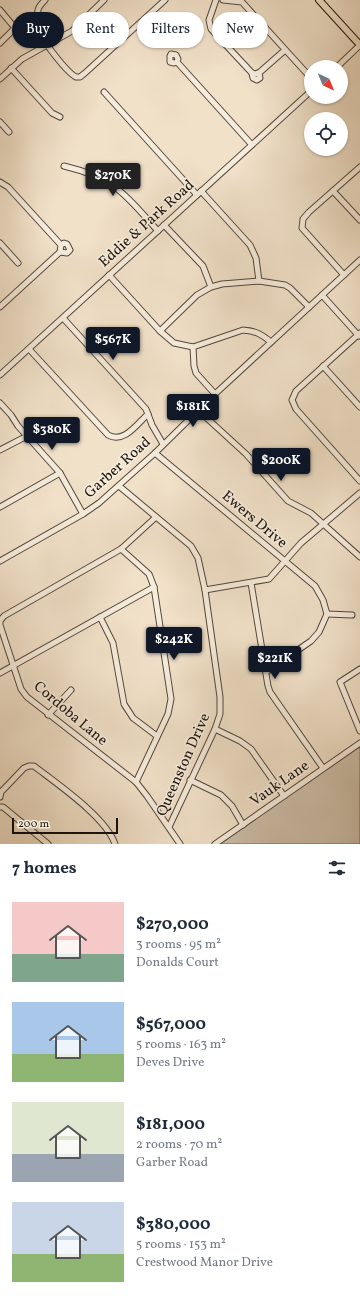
<!DOCTYPE html>
<meta charset="utf-8">
<style>
:root{--surface:#fff;--page:#f2f2f3;--text:#1f2937;--muted:#747a83;--accent:#111827}
body{margin:0;font-family:Vollkorn,serif;background:var(--page);color:var(--text);height:100vh;display:flex;flex-direction:column;font-size:15px;white-space:nowrap}
*{box-sizing:border-box;margin:0}
p{font-size:13px;color:var(--muted)}
.icon{flex:none;width:22px;height:22px;fill:none;stroke:currentColor;stroke-width:2;stroke-linecap:round;stroke-linejoin:round}
.map{position:relative;height:844px;overflow:hidden}
.panel{display:flex;flex-direction:column;background:var(--surface);flex:1}
.panel>*{flex:none}
.top-card{position:absolute;left:12px;top:12px;width:336px;height:36px;display:flex;gap:8px}
.needle{width:26px;rotate:137deg}
.fabs{position:absolute;left:304px;top:60px;display:grid;gap:8px}
.fabs a{display:grid;place-items:center;width:44px;height:44px;border-radius:50%;background:var(--surface);box-shadow:0 1px 3px #0004;font-size:20px}
.scale{position:absolute;left:12px;bottom:10px;width:106px;box-sizing:border-box;padding-left:4px;border:2px solid #1d140d;border-top:0;font-size:11px;line-height:14px;white-space:nowrap;color:#1d140d;-webkit-text-stroke:3px #f6ecdc;paint-order:stroke}
.price{position:absolute;translate:-50% -34px;padding:0 9px;border-radius:4px;background:var(--accent);color:#fff;font-size:13px;line-height:26px;filter:drop-shadow(0 1px 2px #0008)}
.price::after{content:'';position:absolute;left:50%;top:24px;width:12px;height:9px;margin-left:-6px;background:inherit;clip-path:polygon(0 0,100% 0,50% 100%)}
.price.on{background:#222;color:#fff}
ul{padding:0;list-style:none}
li{display:flex;align-items:center;gap:12px;height:100px;padding:0 12px}
li span{display:grid;place-items:center;flex:none;width:112px;height:80px;border-radius:0px;color:#555}
li>.icon{margin-inline-start:auto}
span .icon{width:48px;height:48px;fill:#fffc;stroke-width:1}
li b{font-size:17px}
h2{display:flex;justify-content:space-between;align-items:center;height:48px;padding:0 12px;font-size:17px}
.pill{padding:0 14px;border-radius:18px;background:var(--surface);box-shadow:0 1px 3px #0004;font-size:14px;line-height:36px}
.pill.on{background:var(--accent);color:#fff}
.map>svg:first-child{display:block}
.green{fill:#cdbea9;stroke:#75695b}
.lines{fill:none;stroke-linecap:round;stroke-linejoin:round}
.minor-casing{stroke:#52473c;stroke-width:7}
.major-casing{stroke:#1d140d;stroke-width:8}
.minor{stroke:#f6ecdc;stroke-width:5}
.major{stroke:#f1e1c9;stroke-width:6}
.labels{text-anchor:middle;dominant-baseline:central;stroke-width:3.5;stroke-linejoin:round;paint-order:stroke}
.street-label{font-size:15px;fill:#1d140d;stroke:#f6ecdc}
</style>
<div class="map">
<svg width="360" height="844" viewBox="0 0 360 844">
<rect width="100%" height="100%" fill="#f1e1c9"/>
<filter id="stains"><feTurbulence type="fractalNoise" baseFrequency=".005" numOctaves="4"/><feColorMatrix values="0 0 0 0 .2 0 0 0 0 .09 0 0 0 0 .02 0 0 0 .5 -.17"/></filter>
<radialGradient id="worn" r=".72"><stop offset=".6" stop-color="#630" stop-opacity="0"/><stop offset="1" stop-color="#630" stop-opacity=".3"/></radialGradient>
<path class="green" d="M360,747V844H220L350,753Z"/>
<g class="lines">
<g class="minor-casing">
<g id="minor">
<path d="M45,0C42,3 39,6 38,10C36,19 45,42 50,49C56,57 68,73 76,77H80L85,73L165,0"/>
<path d="M216,0L209,20L211,29L252,73L256,74L260,72L285,50"/>
<path d="M223,0L242,2L311,78"/>
<path d="M0,10L15,28L0,43"/>
<path d="M177,62L174,63L170,62V56L171,54L176,55L178,59L177,62L252,145"/>
<path d="M337,67L360,45"/>
<path d="M11,68L52,113L60,117"/>
<path d="M252,73L253,78L257,80L260,78L259,73"/>
<path d="M0,79L22,59L72,31L104,0"/>
<path d="M104,92L197,195"/>
<path d="M0,122L9,132"/>
<path d="M64,166C81,170 102,178 116,188C132,200 144,216 158,231"/>
<path d="M0,182L8,187L61,245L60,252L0,307"/>
<path d="M201,191L250,245L256,258L259,281"/>
<path d="M333,191L360,220"/>
<path d="M164,225L203,266L211,287"/>
<path d="M0,243L18,263"/>
<path d="M60,252L67,253L70,250L67,244L64,243L61,245"/>
<path d="M109,275L160,331L174,343L193,347L243,330C256,331 261,334 271,342"/>
<path d="M344,275L302,228L303,219L309,212L360,167"/>
<path d="M322,295L359,336"/>
<path d="M63,318L146,409L152,425L163,444"/>
<path d="M160,331L197,295L211,287L222,284L259,281L285,285L290,288L309,307"/>
<path d="M360,333L296,391L292,400L296,409L360,481"/>
<path d="M193,347L194,366L196,373L215,394"/>
<path d="M29,349L108,435C124,444 137,424 148,414"/>
<path d="M323,366L360,407"/>
<path d="M0,375L311,91"/>
<path d="M0,403L11,415L18,426L60,473L83,514"/>
<path d="M199,411L246,454L288,501L311,513L360,557"/>
<path d="M0,450L27,436"/>
<path d="M155,453L315,586L323,600L327,614L319,632L311,641L266,672"/>
<path d="M119,486L191,546L198,558L205,590L220,697V714L215,729L169,827"/>
<path d="M0,507L60,473"/>
<path d="M156,517L121,549L4,616L0,621V625L21,689L27,697L136,782L147,796L180,844"/>
<path d="M121,549L149,574L154,587L171,699L168,714L136,782"/>
<path d="M0,561L83,514L99,503L155,453L215,394L360,260"/>
<path d="M251,583L268,686L270,692L323,768"/>
<path d="M205,590L269,579L301,543L360,493"/>
<path d="M327,614L352,615"/>
<path d="M100,617L113,643L124,704L133,718L157,736"/>
<path d="M360,669L340,682L360,731"/>
<path d="M0,673L154,587"/>
<path d="M48,715L71,690"/>
<path d="M215,729L240,741L251,749L284,796"/>
<path d="M190,780L221,795L232,806L243,825"/>
<path d="M0,797L1,792L24,768L29,766H34C57,784 106,817 115,844"/>
<path d="M0,807H3L48,844"/>
<path d="M215,844L360,743"/>
</g>
</g>
<g class="major-casing">
<path id="major" d="M319,0L360,45"/>
</g>
<use href="#minor" class="minor"/>
<use href="#major" class="major"/>
</g>
<g class="labels">
<g class="street-label">
<text transform="translate(147 224) rotate(-42)">Eddie &amp; Park Road</text>
<text transform="translate(118 468) rotate(-42)">Garber Road</text>
<text transform="translate(254 520) rotate(40)">Ewers Drive</text>
<text transform="translate(70 714) rotate(40)">Cordoba Lane</text>
<text transform="translate(184 765) rotate(-66)">Queenston Drive</text>
<text transform="translate(280 784) rotate(-35)">Vauk Lane</text>
</g>
</g>
<rect width="100%" height="100%" filter="url(#stains)"/>
<rect width="100%" height="100%" fill="url(#worn)"/>
</svg>
<div class="fabs">
<a><svg class="needle" viewBox="-14 -14 28 28"><path d="M0-13l5 13h-10z" fill="#e53935"/><path d="M0 13l5-13h-10z" fill="#747a83"/></svg></a>
<a><svg class="icon" aria-label="locate" viewBox="0 0 24 24"><circle cx="12" cy="12" r="6"/><path d="M12 2v4M12 18v4M2 12h4M18 12h4"/></svg></a>
</div>
<div class="scale">200 m</div>
<b class="price on" style="left:113px;top:197px">$270K</b>
<b class="price" style="left:113px;top:361px">$567K</b>
<b class="price" style="left:193px;top:428px">$181K</b>
<b class="price" style="left:52px;top:451px">$380K</b>
<b class="price" style="left:281px;top:482px">$200K</b>
<b class="price" style="left:174px;top:661px">$242K</b>
<b class="price" style="left:275px;top:680px">$221K</b>
<div class="top-card">
<a class="pill on">Buy</a>
<a class="pill">Rent</a>
<a class="pill">Filters</a>
<a class="pill">New</a>
</div>
</div>
<section class="panel">
<h2>7 homes<svg class="icon" aria-label="filters" viewBox="0 0 24 24"><path d="M4 7h16M4 17h16"/><circle cx="9" cy="7" r="2"/><circle cx="15" cy="17" r="2"/></svg></h2>
<ul>
<li><span style="background:linear-gradient(#f6c9c9 65%,#7fa58c 0)"><svg class="icon" aria-label="home" viewBox="0 0 24 24"><path d="M3 11l9-7 9 7M6 9v11h12V9"/></svg></span><div><b>$270,000</b><p>3 rooms · 95 m²</p><p>Donalds Court</p></div></li>
<li><span style="background:linear-gradient(#a9c7e8 65%,#8fb573 0)"><svg class="icon" aria-label="home" viewBox="0 0 24 24"><path d="M3 11l9-7 9 7M6 9v11h12V9"/></svg></span><div><b>$567,000</b><p>5 rooms · 163 m²</p><p>Deves Drive</p></div></li>
<li><span style="background:linear-gradient(#dfe7d0 65%,#9aa5b1 0)"><svg class="icon" aria-label="home" viewBox="0 0 24 24"><path d="M3 11l9-7 9 7M6 9v11h12V9"/></svg></span><div><b>$181,000</b><p>2 rooms · 70 m²</p><p>Garber Road</p></div></li>
<li><span style="background:linear-gradient(#c9d6e8 65%,#8fb573 0)"><svg class="icon" aria-label="home" viewBox="0 0 24 24"><path d="M3 11l9-7 9 7M6 9v11h12V9"/></svg></span><div><b>$380,000</b><p>5 rooms · 153 m²</p><p>Crestwood Manor Drive</p></div></li>
</ul>
</section>
